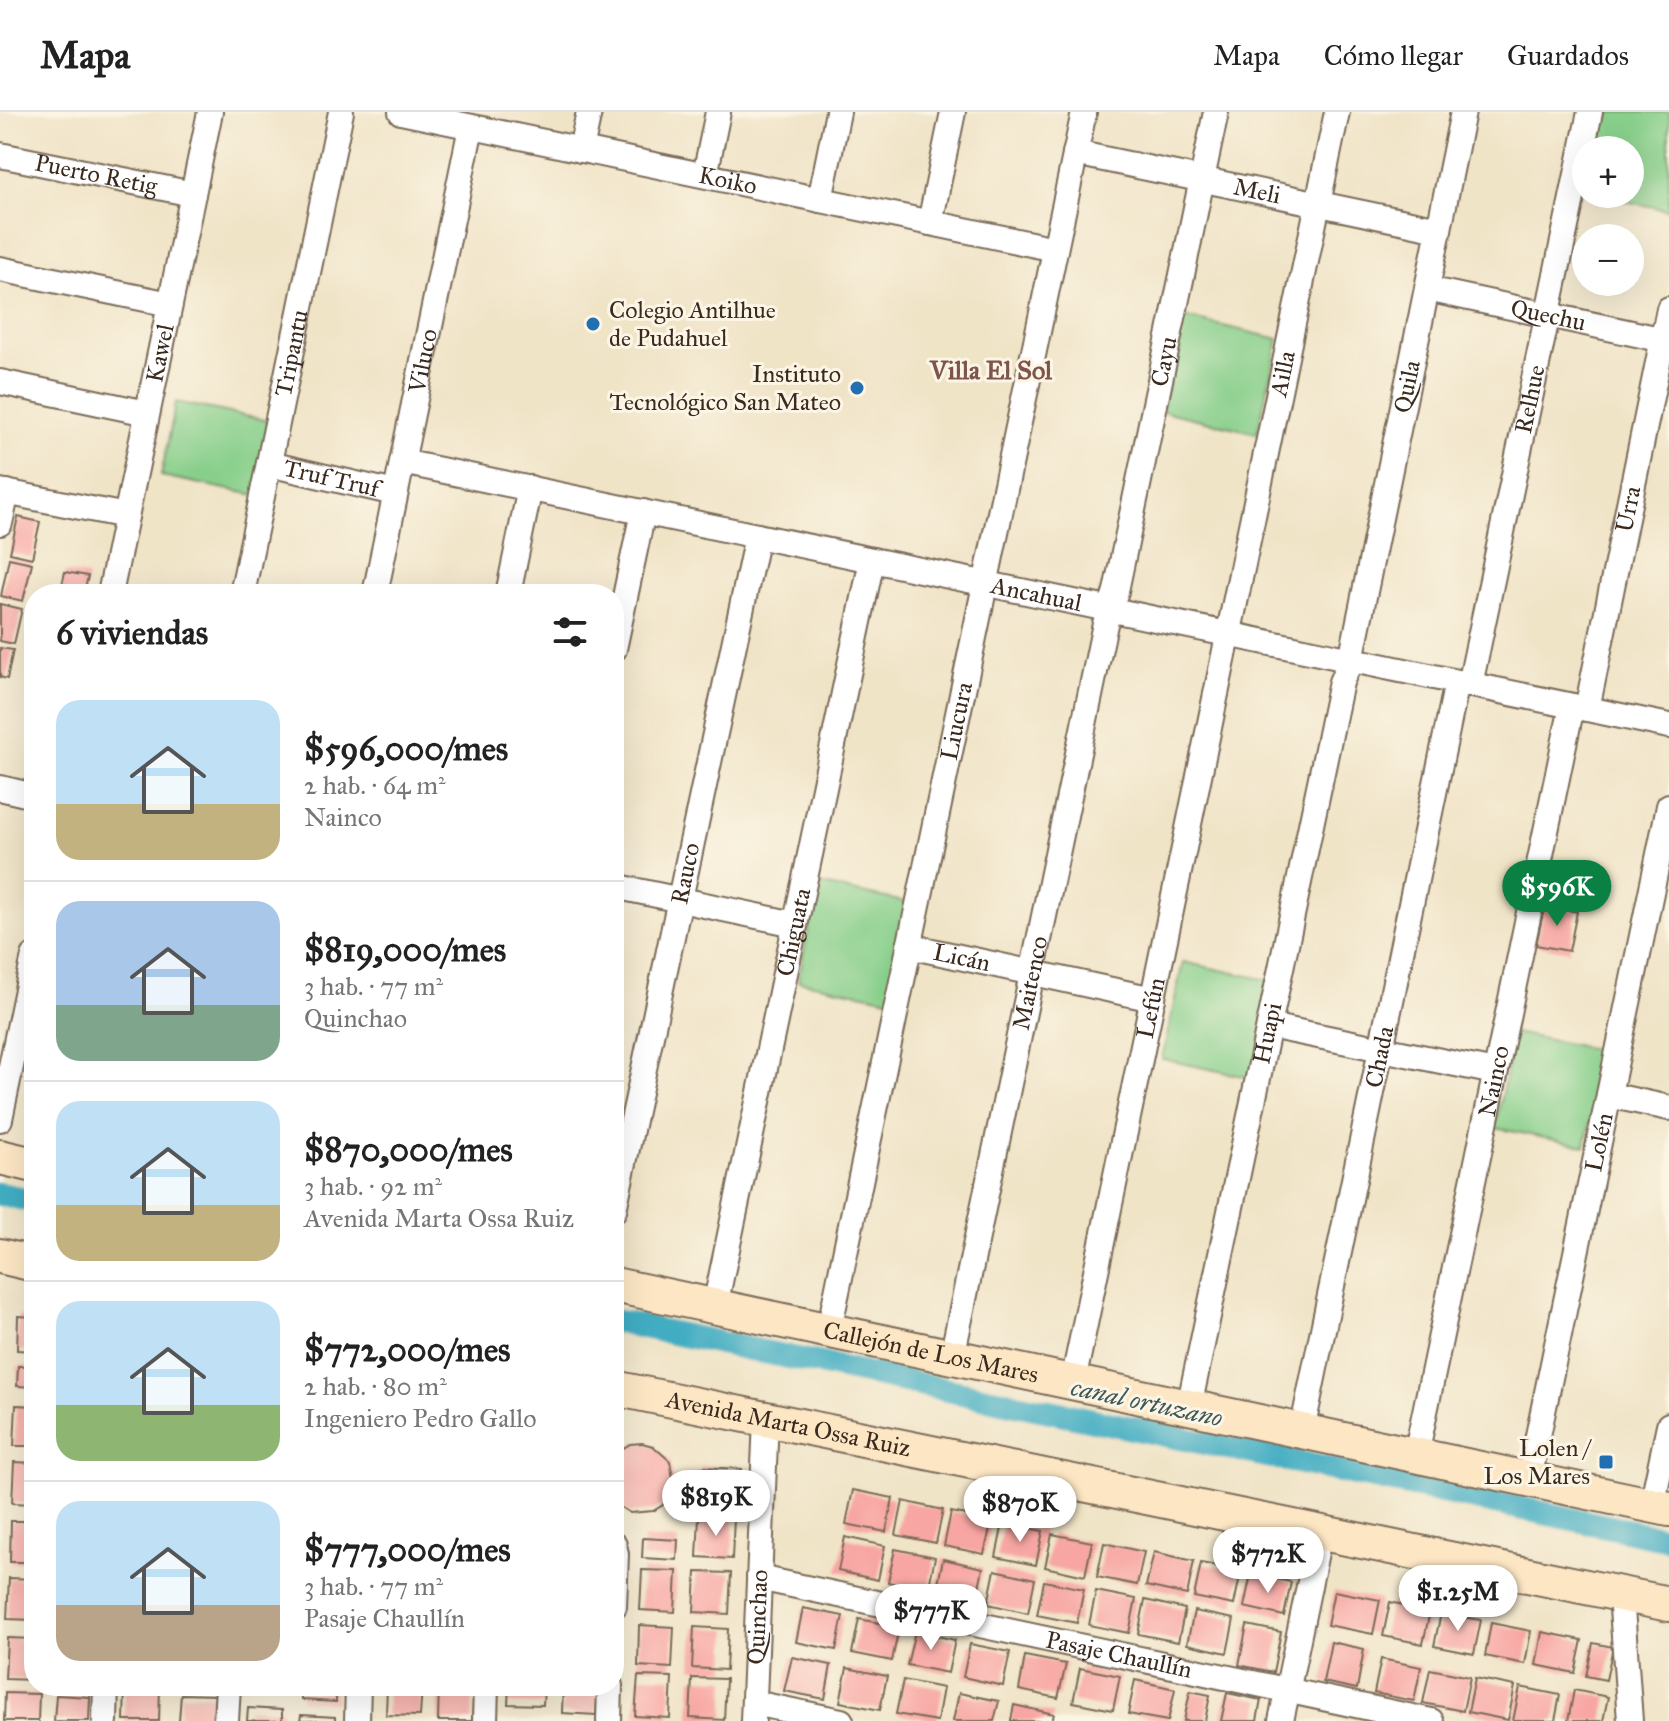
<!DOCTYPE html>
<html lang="es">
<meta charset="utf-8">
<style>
:root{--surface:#fff;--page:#f6f6f6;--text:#222;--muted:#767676;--line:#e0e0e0;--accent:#0b8043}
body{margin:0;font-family:"IM FELL Great Primer",serif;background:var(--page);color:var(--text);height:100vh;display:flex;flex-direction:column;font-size:30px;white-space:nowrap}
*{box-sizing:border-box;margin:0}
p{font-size:26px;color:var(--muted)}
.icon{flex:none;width:44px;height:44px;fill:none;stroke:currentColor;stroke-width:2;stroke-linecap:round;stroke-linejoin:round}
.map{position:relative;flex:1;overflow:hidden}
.side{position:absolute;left:24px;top:472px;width:600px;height:1112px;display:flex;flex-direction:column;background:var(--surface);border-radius:32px;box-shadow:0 8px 32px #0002}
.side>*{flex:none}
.fabs{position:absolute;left:1572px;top:24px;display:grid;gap:16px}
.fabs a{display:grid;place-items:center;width:72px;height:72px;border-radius:50%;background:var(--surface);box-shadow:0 8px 32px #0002;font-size:40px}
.price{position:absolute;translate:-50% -68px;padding:0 18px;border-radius:28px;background:#fff;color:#222;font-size:26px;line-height:52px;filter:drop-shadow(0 2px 4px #0008)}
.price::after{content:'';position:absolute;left:50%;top:48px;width:24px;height:18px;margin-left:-12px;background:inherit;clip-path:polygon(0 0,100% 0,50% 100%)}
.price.current{background:var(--accent);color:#fff}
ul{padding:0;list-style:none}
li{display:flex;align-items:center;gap:24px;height:200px;padding:0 32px}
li+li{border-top:2px solid var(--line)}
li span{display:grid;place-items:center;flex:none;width:224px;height:160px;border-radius:24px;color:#555}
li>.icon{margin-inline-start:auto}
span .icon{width:96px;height:96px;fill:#fffc;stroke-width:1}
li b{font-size:34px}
h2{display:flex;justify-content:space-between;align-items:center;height:96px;padding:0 32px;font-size:34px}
header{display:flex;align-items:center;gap:48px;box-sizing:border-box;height:112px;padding:0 40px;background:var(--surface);border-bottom:2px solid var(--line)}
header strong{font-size:38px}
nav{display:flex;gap:44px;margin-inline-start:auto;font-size:28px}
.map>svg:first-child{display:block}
.green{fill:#88cf8b;stroke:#627c54;stroke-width:2}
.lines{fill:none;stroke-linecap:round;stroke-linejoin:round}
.canal{stroke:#43adc2;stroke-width:24}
.building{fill:#f8a6a3}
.street-casing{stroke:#7a6b59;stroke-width:28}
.secondary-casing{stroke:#7a6b59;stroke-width:38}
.street{stroke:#fff;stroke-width:24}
.secondary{stroke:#fce6c4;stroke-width:34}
.poi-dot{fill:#1f6fb2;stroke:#fcf5e5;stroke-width:3}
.labels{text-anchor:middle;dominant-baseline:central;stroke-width:6;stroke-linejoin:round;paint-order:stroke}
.street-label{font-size:24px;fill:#3b2a1e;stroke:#fcf5e5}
.poi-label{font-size:24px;fill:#3b2a1e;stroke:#fcf5e5;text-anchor:end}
.neighbourhood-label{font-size:26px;font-weight:bold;fill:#7d554d;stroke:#fcf5e5}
.water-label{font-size:26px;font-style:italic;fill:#3e5857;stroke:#fcf5e5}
</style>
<header>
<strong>Mapa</strong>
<nav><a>Mapa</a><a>Cómo llegar</a><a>Guardados</a></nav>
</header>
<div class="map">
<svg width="1669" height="1609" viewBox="0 0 1669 1609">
<rect width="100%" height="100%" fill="#fcf5e5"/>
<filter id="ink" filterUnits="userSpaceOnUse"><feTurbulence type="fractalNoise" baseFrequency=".0125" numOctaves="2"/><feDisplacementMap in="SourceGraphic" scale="16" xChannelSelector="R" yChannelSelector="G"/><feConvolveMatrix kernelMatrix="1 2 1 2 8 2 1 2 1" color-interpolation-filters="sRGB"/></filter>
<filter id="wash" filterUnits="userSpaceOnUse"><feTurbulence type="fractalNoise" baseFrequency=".006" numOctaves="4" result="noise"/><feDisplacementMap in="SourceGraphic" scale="32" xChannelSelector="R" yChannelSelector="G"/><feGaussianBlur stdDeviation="1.8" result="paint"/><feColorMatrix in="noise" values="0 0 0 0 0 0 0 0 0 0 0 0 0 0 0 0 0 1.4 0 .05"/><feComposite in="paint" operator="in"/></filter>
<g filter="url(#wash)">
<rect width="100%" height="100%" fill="#f0e4c7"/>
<g class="green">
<path d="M1604,0H1669V98L1589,82H1630V38H1596Z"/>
<path d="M1184,205L1279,227L1257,321L1162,299Z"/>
<path d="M176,290L270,309L255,383L161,364Z"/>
<path d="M818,772L910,791L890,887L798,869Z"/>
<path d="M1183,850L1273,869L1252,966L1162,947Z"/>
<path d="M1514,921L1605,939L1585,1034L1495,1016Z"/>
</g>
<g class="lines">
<g class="canal">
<path d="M0,1082L34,1089"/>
<path d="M614,1209L1669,1427"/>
</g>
</g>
<g id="blocks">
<g class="building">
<path d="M18,405L40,410L32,446L10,441Z"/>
<path d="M9,446L32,451L23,489L1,484Z"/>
<path d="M65,460L88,464L84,482H60Z"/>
<path d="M0,492L22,497L14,532L0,529Z"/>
<path d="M0,536L13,538L7,567L0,565Z"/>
<path d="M1545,793L1577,800L1569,839L1536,833Z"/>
<path d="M18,1204L34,1205V1239L17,1238Z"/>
<path d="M18,1254H34V1275L17,1274Z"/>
<path d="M16,1293L34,1294V1334H14Z"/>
<path d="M642,1331L653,1334L670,1349L674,1372L663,1393L653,1399L630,1401L614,1391V1342L630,1332Z"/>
<path d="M14,1350L34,1351V1392L12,1391Z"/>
<path d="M701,1355L742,1357L740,1391L699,1389Z"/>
<path d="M853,1378L893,1386L886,1420L846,1412Z"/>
<path d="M903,1389L943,1398L936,1431L896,1423Z"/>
<path d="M951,1400L992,1408L984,1442L944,1434Z"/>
<path d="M699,1405L734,1406L732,1447L697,1445Z"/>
<path d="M11,1409H34V1450H10Z"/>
<path d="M1003,1411L1043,1419L1036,1453L996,1445Z"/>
<path d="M1052,1422L1092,1430L1085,1464L1045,1455Z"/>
<path d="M845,1425L885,1434L878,1468L838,1459Z"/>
<path d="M643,1426L678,1428L677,1448L642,1446Z"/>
<path d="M1104,1431L1144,1440L1137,1473L1097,1465Z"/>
<path d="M895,1437L935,1445L928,1479L888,1470Z"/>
<path d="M1154,1440L1194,1449L1187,1483L1146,1474Z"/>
<path d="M943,1447L983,1456L976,1490L936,1481Z"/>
<path d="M1201,1451L1241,1459L1234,1493L1194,1485Z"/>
<path d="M642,1458L677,1459L675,1500L640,1498Z"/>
<path d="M995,1458L1035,1467L1028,1501L988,1492Z"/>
<path d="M696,1460L731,1461L729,1502L694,1500Z"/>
<path d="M1251,1462L1291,1470L1284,1504L1244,1495Z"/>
<path d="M9,1466L34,1467V1508L7,1507Z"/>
<path d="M1044,1469L1084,1477L1077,1511L1037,1503Z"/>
<path d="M1096,1479L1136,1487L1129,1521L1089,1513Z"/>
<path d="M1334,1479L1380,1488L1373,1522L1327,1513Z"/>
<path d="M1145,1488L1185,1497L1178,1530L1138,1522Z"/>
<path d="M1390,1490L1430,1499L1423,1532L1383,1524Z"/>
<path d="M803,1496L843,1504L836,1538L796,1530Z"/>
<path d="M1194,1499L1234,1507L1227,1541L1187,1532Z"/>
<path d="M1441,1501L1481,1508L1474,1542L1434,1534Z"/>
<path d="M859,1507L899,1515L892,1549L852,1541Z"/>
<path d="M1491,1511L1531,1519L1525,1552L1485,1544Z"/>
<path d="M639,1513L674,1515L672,1556L638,1554Z"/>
<path d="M1247,1513L1281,1520L1273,1560L1239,1553Z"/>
<path d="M694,1515L728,1517L726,1558L692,1556Z"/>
<path d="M915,1519L955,1528L948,1561L907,1553Z"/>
<path d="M1542,1520L1582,1528L1575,1561L1536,1553Z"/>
<path d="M7,1526L34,1527V1568L5,1567Z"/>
<path d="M1331,1530L1364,1537L1357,1577L1323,1570Z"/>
<path d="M1593,1531L1613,1535L1606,1568L1586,1564Z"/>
<path d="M970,1532L1010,1540L1003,1574L963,1565Z"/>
<path d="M1025,1544L1066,1552L1058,1586L1019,1578Z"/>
<path d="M792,1545L831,1553L825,1587L784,1579Z"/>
<path d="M1381,1547L1421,1555L1414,1589L1374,1581Z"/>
<path d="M847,1556L887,1564L880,1598L840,1590Z"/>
<path d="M1080,1556L1120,1564L1113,1598L1073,1590Z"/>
<path d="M1430,1557L1470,1565L1463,1599L1423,1591Z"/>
<path d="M638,1564L672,1565L670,1606L635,1604Z"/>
<path d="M692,1566L726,1567L724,1608L690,1606Z"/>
<path d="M1475,1566L1515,1574L1508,1608L1468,1600Z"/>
<path d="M903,1568L943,1576L937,1609L896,1602Z"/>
<path d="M1135,1568L1175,1577L1168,1609L1128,1602Z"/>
<path d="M125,1574H160L159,1609H124Z"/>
<path d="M301,1574H336V1590L301,1588Z"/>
<path d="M387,1574H422L420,1604L386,1603Z"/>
<path d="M439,1574H474L472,1609H438Z"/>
<path d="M509,1574H544L543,1593L508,1592Z"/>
<path d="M563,1574H598L596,1603L562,1601Z"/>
<path d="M1520,1575L1560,1583L1555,1609H1513Z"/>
<path d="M1574,1578L1608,1585L1603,1609H1568Z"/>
<path d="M1190,1579L1210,1583L1205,1609H1184Z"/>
<path d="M5,1581L39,1582L38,1609H4Z"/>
<path d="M959,1581L999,1589L994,1609H953Z"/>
<path d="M1227,1581L1261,1588L1257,1609H1221Z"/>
<path d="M181,1582L215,1583L214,1609H179Z"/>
<path d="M56,1583L90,1585L89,1609H54Z"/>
<path d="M1014,1593L1054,1602L1052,1609H1011Z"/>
<path d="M248,1596L282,1598V1609H247Z"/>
<path d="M301,1603L335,1605V1609H300Z"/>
</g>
</g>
</g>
<g filter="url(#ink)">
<use href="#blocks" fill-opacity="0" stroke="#7a6b59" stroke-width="2"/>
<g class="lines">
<g class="street-casing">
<g id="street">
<path id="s1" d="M401,0L1055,137"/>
<path d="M581,38L589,0"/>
<path id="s2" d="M1075,41L1439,117"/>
<path id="s3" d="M0,43L193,82"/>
<path d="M705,63L718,0"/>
<path d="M820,88L838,0"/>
<path d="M930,111L953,0"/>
<path d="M0,157L170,192"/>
<path id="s4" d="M1427,177L1669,229"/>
<path d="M0,270L147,301"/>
<path id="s5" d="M402,350L1669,614"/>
<path id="s6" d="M269,352L395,381"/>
<path d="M0,379L126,404"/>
<path d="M0,411L7,380"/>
<path id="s7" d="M110,482L210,0"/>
<path id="s8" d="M242,482L341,0"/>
<path id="s9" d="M375,482L471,15"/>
<path d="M508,482L530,376"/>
<path d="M614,537L643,400"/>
<path id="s10" d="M1470,573L1590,0"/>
<path id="s11" d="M1587,597L1669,197"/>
<path d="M0,676L34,684"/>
<path d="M614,774L795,812"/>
<path id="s12" d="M909,834L1153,887"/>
<path d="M1269,914L1495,960"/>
<path d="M1609,983L1669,996"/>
<path d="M0,1007L34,844"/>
<path id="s13" d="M614,1098L757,424"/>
<path id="s14" d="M715,1194L872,448"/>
<path id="s15" d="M829,1218L1084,0"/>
<path id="s16" d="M952,1245L1105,512L1116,479L1216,0"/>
<path id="s17" d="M1073,1270L1337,0"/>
<path id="s18" d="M1189,1295L1341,570L1351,548L1463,0"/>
<path id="s19" d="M1302,1319L1457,570"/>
<path id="s20" d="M1416,1343L1572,594"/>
<path id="s21" d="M1529,1367L1669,694"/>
<path d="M1652,1393L1669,1313"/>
<path d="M614,1433L616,1442L614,1494"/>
<path id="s22" d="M759,1466L1431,1609"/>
<path d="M1621,1482L1630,1609"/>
<path d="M754,1591L841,1609"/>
<path d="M105,1609L106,1574"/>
<path d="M226,1609L228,1574"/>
<path d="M357,1609L358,1574"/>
<path d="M485,1609L486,1574"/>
<path d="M609,1609L610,1574"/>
<path id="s23" d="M753,1609L766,1307"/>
<path d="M1281,1609L1320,1421"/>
</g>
</g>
<g class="secondary-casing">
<g id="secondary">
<path d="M0,1045L34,1053"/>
<path d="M0,1144L34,1152"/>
<path id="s24" d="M614,1173L1669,1397"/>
<path id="s25" d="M614,1276L1669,1492"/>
</g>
</g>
<use href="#street" class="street"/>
<use href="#secondary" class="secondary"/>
</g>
</g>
<g class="poi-dot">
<circle cx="593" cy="212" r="8"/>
<circle cx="857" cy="276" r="8"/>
<rect x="1598" y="1342" width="16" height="16" rx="4"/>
</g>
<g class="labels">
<g class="street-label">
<text stroke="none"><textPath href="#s3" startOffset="98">Puerto Retig</textPath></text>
<text stroke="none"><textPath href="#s1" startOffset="334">Koiko</textPath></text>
<text stroke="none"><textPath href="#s2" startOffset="186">Meli</textPath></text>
<text stroke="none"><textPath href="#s4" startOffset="124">Quechu</textPath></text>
<text stroke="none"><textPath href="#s7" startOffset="246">Kawel</textPath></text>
<text stroke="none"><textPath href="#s8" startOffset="246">Tripantu</textPath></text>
<text stroke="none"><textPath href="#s9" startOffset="238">Viluco</textPath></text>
<text stroke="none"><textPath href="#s16" startOffset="1018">Cayu</textPath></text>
<text stroke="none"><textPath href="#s17" startOffset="1030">Ailla</textPath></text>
<text stroke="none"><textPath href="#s18" startOffset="1044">Quila</textPath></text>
<text stroke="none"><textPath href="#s10" startOffset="292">Relhue</textPath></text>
<text stroke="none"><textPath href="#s6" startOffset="64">Truf Truf</textPath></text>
<text stroke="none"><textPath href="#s11" startOffset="204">Urra</textPath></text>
<text stroke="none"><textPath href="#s5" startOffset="648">Ancahual</textPath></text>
<text stroke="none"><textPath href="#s15" startOffset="622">Liucura</textPath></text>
<text stroke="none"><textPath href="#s13" startOffset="344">Rauco</textPath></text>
<text stroke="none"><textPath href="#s14" startOffset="382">Chiguata</textPath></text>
<text stroke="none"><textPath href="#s12" startOffset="54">Licán</textPath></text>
<text stroke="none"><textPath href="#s16" startOffset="382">Maitenco</textPath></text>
<text stroke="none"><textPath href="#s17" startOffset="382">Lefún</textPath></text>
<text stroke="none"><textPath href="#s18" startOffset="382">Huapi</textPath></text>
<text stroke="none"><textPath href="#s19" startOffset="382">Chada</textPath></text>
<text stroke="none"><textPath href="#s20" startOffset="382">Nainco</textPath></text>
<text stroke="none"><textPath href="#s21" startOffset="344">Lolén</textPath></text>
<text stroke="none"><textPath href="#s24" startOffset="324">Callejón de Los Mares</textPath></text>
<text stroke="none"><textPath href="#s25" startOffset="178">Avenida Marta Ossa Ruiz</textPath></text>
<text stroke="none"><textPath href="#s23" startOffset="104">Quinchao</textPath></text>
<text stroke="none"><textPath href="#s22" startOffset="368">Pasaje Chaullín</textPath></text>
</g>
<g class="poi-label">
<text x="609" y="198" text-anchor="start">Colegio Antilhue<tspan x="609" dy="28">de Pudahuel</tspan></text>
<text x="841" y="262">Instituto<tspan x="841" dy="28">Tecnológico San Mateo</tspan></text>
<text x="1590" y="1336">Lolen /<tspan x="1590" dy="28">Los Mares</tspan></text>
</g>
<g class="neighbourhood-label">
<text x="991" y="258">Villa El Sol</text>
</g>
<g class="water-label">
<text transform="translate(1147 1290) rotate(12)">canal ortuzano</text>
</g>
</g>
</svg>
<div class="fabs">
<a>+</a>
<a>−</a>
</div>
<b class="price current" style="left:1557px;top:816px">$596K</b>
<b class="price" style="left:716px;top:1426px">$819K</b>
<b class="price" style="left:1020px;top:1432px">$870K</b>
<b class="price" style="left:1268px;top:1483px">$772K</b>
<b class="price" style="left:1458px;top:1521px">$1.25M</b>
<b class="price" style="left:931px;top:1540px">$777K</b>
<section class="side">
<h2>6 viviendas<svg class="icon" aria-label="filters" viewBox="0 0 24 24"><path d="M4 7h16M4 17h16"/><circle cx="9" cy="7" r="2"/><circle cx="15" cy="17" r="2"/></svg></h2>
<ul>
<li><span style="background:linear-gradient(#bfe0f5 65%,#c2b280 0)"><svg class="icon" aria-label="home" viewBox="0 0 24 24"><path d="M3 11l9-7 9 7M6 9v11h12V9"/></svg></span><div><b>$596,000/mes</b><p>2 hab. · 64 m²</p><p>Nainco</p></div></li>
<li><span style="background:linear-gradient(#a9c7e8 65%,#7fa58c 0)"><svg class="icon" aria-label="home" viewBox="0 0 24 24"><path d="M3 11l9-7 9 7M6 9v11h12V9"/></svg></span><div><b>$819,000/mes</b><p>3 hab. · 77 m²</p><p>Quinchao</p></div></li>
<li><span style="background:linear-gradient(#bfe0f5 65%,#c2b280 0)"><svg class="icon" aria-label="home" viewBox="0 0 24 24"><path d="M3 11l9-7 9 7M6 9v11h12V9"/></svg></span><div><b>$870,000/mes</b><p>3 hab. · 92 m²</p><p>Avenida Marta Ossa Ruiz</p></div></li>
<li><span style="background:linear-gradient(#bfe0f5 65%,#8fb573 0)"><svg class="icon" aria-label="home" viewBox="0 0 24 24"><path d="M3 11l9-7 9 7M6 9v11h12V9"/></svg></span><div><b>$772,000/mes</b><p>2 hab. · 80 m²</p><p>Ingeniero Pedro Gallo</p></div></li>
<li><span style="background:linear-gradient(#bfe0f5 65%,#b9a48a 0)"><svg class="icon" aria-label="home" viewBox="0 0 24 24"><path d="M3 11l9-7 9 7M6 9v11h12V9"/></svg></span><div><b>$777,000/mes</b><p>3 hab. · 77 m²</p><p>Pasaje Chaullín</p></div></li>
</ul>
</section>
</div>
